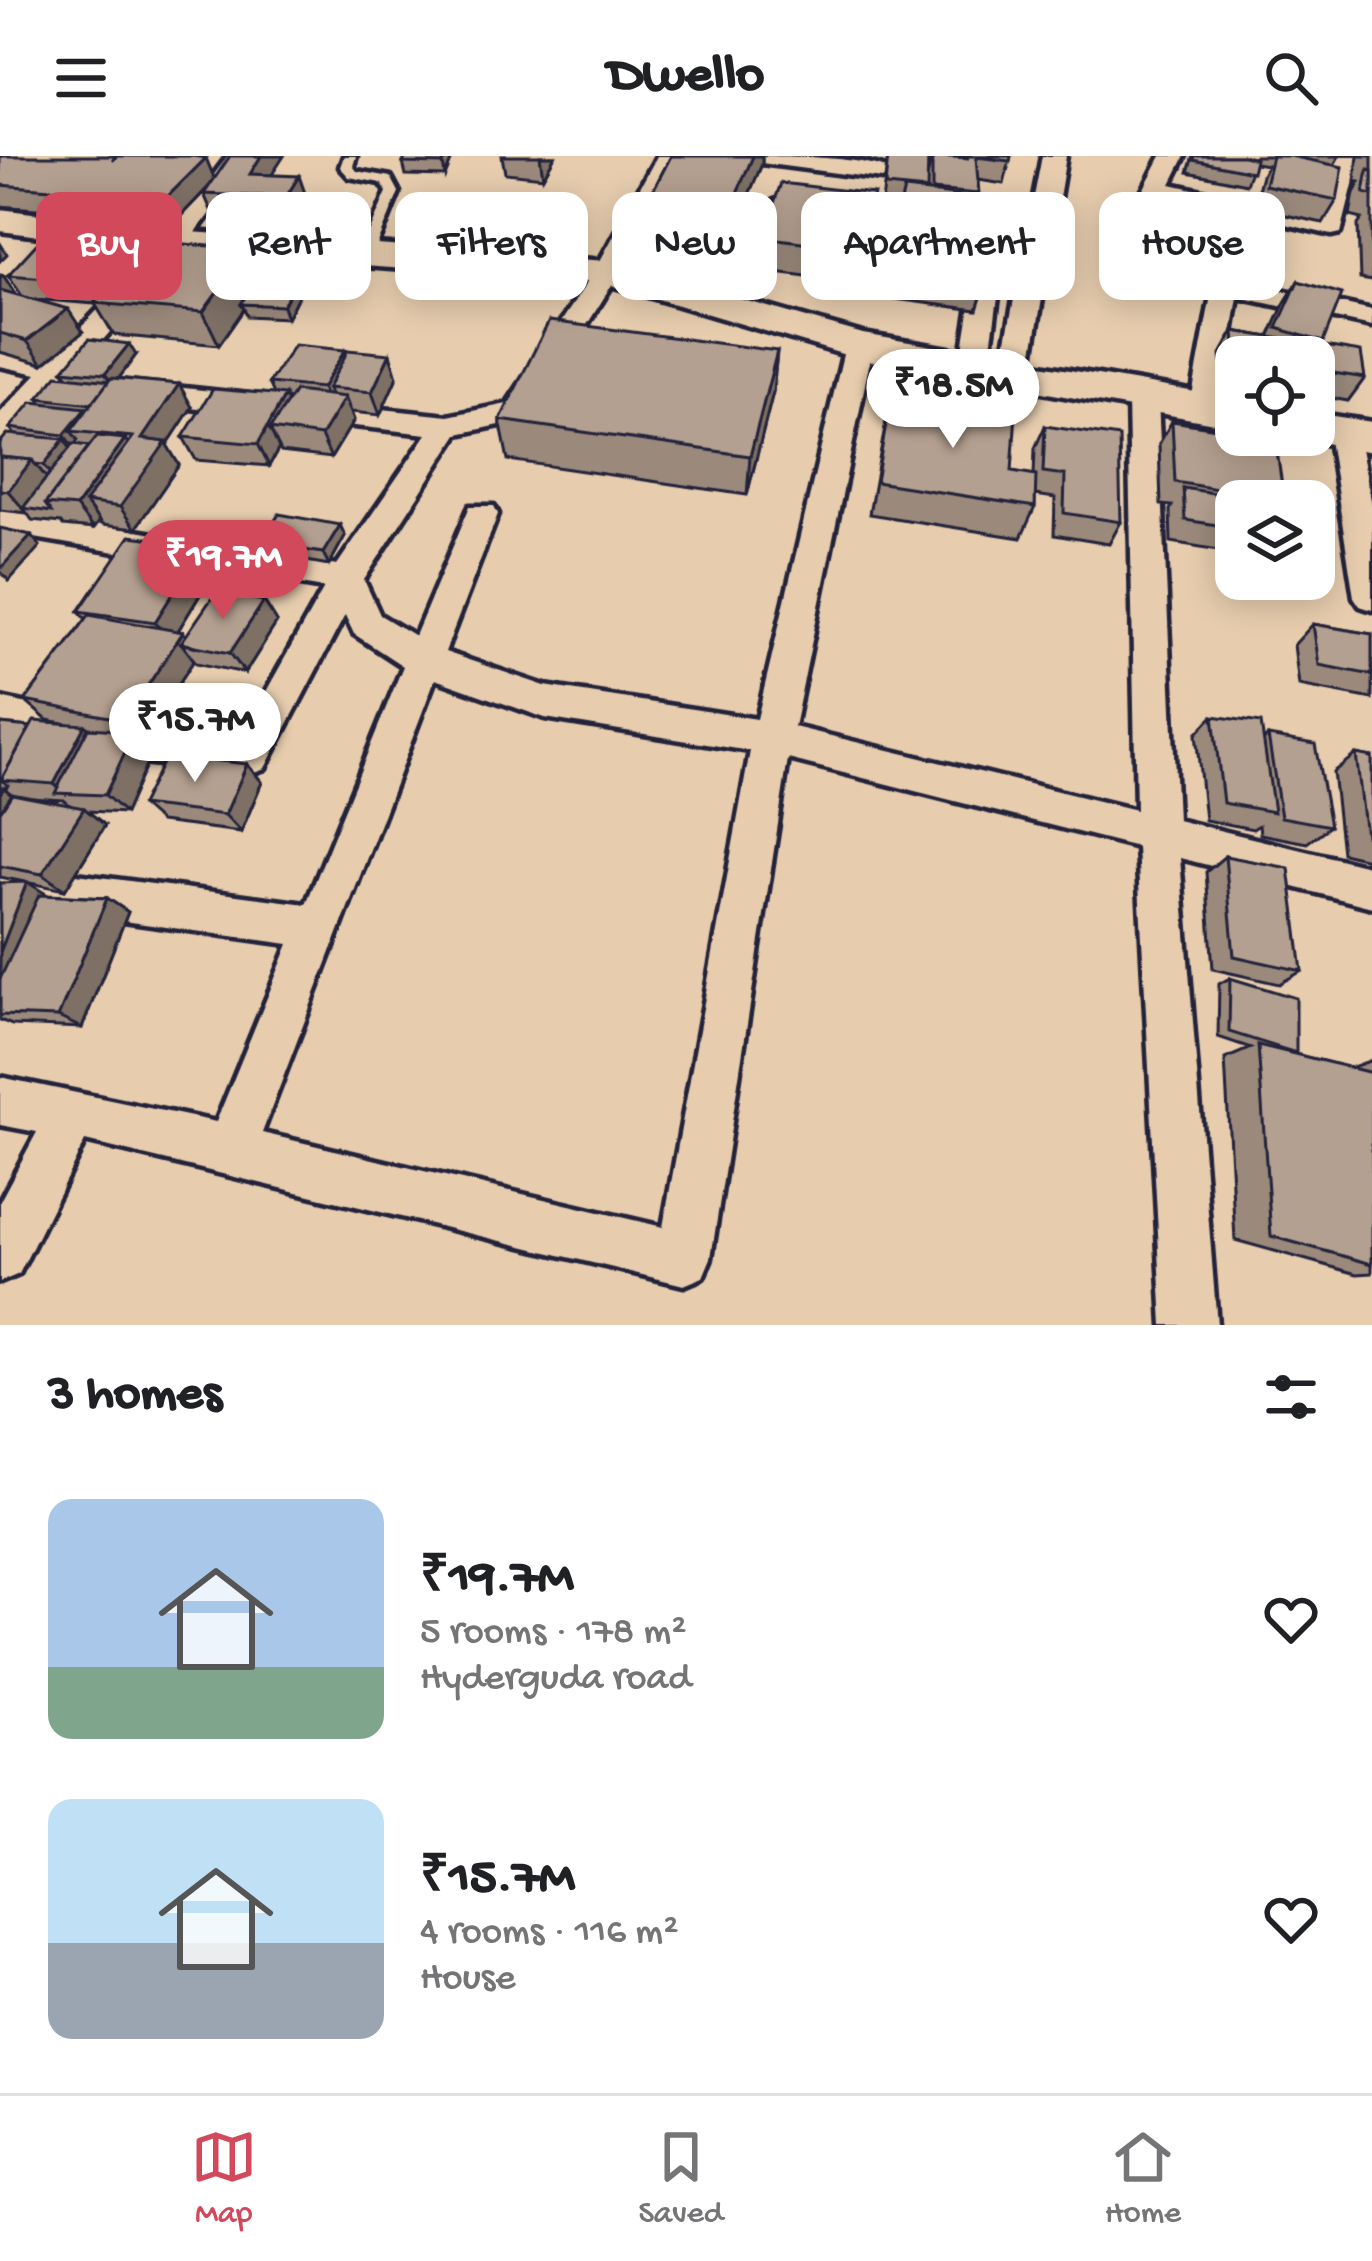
<!DOCTYPE html>
<meta charset="utf-8">
<style>
:root{--surface:#fff;--page:#f6f6f6;--text:#202124;--muted:#757577;--line:#e0e0e0;--accent:#d1495b}
body{margin:0;font-family:"Gochi Hand",sans-serif;background:var(--page);color:var(--text);height:100vh;display:flex;flex-direction:column;font-size:45px;white-space:nowrap}
*{box-sizing:border-box;margin:0}
p{font-size:39px;color:var(--muted)}
.icon{flex:none;width:66px;height:66px;fill:none;stroke:currentColor;stroke-width:2;stroke-linecap:round;stroke-linejoin:round}
.map{position:relative;height:1169px;overflow:hidden}
.side{display:flex;flex-direction:column;background:var(--surface);flex:1}
.side>*{flex:none}
.banner{position:absolute;left:36px;top:36px;width:1302px;height:108px;display:flex;gap:24px}
.fabs{position:absolute;left:1215px;top:180px;display:grid;gap:24px}
.fabs a{display:grid;place-items:center;width:120px;height:120px;border-radius:24px;background:var(--surface);box-shadow:0 6px 30px #0003;font-size:60px}
.price{position:absolute;translate:-50% -102px;padding:0 27px;border-radius:42px;background:#fff;color:#222;font-size:39px;line-height:78px;filter:drop-shadow(0 3px 6px #0008)}
.price::after{content:'';position:absolute;left:50%;top:72px;width:36px;height:27px;margin-left:-18px;background:inherit;clip-path:polygon(0 0,100% 0,50% 100%)}
.price.active{background:var(--accent);color:#fff}
ul{padding:0;list-style:none}
li{display:flex;align-items:center;gap:36px;height:300px;padding:0 48px}
li span{display:grid;place-items:center;flex:none;width:336px;height:240px;border-radius:24px;color:#555}
li>.icon{margin-inline-start:auto}
span .icon{width:144px;height:144px;fill:#fffc;stroke-width:1}
li b{font-size:51px}
h2{display:flex;justify-content:space-between;align-items:center;height:144px;padding:0 48px;font-size:51px}
.pill{padding:0 42px;border-radius:24px;background:var(--surface);box-shadow:0 6px 30px #0003;font-size:42px;line-height:108px}
.pill.active{background:var(--accent);color:#fff}
header{display:flex;justify-content:space-between;align-items:center;height:156px;padding:0 48px;background:var(--surface);font-size:54px;font-weight:700}
.tabs{display:flex;justify-content:space-around;align-items:center;height:168px;border-top:3px solid var(--line);background:var(--surface);font-size:33px;color:var(--muted)}
.tabs a{display:grid;justify-items:center;gap:6px}
.tabs .active{color:var(--accent)}
.map>svg:first-child{display:block}
.lines{fill:none;stroke-linecap:round;stroke-linejoin:round}
.lane-casing{stroke:#22223b;stroke-width:9}
.street-casing{stroke:#22223b;stroke-width:9}
.secondary-casing{stroke:#22223b;stroke-width:9}
.lane{fill:#e7cdae;fill-rule:evenodd}
.street{fill:#e7cdae;fill-rule:evenodd}
.secondary{fill:#e7cdae;fill-rule:evenodd}
.wall{fill:#9b8a7c;stroke:#22223b;stroke-width:3;fill-rule:evenodd}
.shaded-wall{fill:#7e7065;stroke:#22223b;stroke-width:3}
.building{fill:#b4a090;stroke:#22223b;stroke-width:3}
</style>
<header><svg class="icon" aria-label="menu" viewBox="0 0 24 24"><path d="M4 6h16M4 12h16M4 18h16"/></svg>Dwello<svg class="icon" aria-label="search" viewBox="0 0 24 24"><circle cx="10" cy="10" r="6"/><path d="M15 15l6 6"/></svg></header>
<div class="map">
<svg width="1372" height="1169" viewBox="0 0 1372 1169">
<rect width="100%" height="100%" fill="#e7cdae"/>
<filter id="ink" filterUnits="userSpaceOnUse"><feTurbulence type="fractalNoise" baseFrequency=".00833" numOctaves="2"/><feDisplacementMap in="SourceGraphic" scale="24" xChannelSelector="R" yChannelSelector="G"/><feConvolveMatrix kernelMatrix="1 2 1 2 8 2 1 2 1" color-interpolation-filters="sRGB"/></filter>
<g filter="url(#ink)">
<g class="lines">
<g class="lane-casing">
<path id="lane" d="M344,0H356L353,10L357,15L391,21L399,36L373,100L366,104L359,100L387,36L381,27L349,21L340,11Z"/>
</g>
<g class="street-casing">
<g id="street">
<path d="M228,0H252L185,91L71,220L448,260L507,248L594,116L657,0H681L620,116L528,263L458,278L364,424L380,459L415,480L470,350H494L498,358L445,496L545,530L757,563L845,190L859,181L873,190L794,571L1136,654L1128,243L1143,233L1153,236L1158,243L1177,664L1372,711V751L1180,702L1217,1169H1163L1137,691L788,603L711,1102L703,1121L684,1129L85,985L19,1118L0,1126V1045L37,976L0,969V921L216,966L289,788L0,748V708L306,748L403,510L354,478L345,459L265,612L251,617L141,606L0,574V542L141,572L240,582L324,432L0,376V352L337,409L427,278L53,237L11,283L0,286V257L37,218L0,210V192L51,203L167,81ZM435,523L545,562L750,595L663,1071L262,977Z"/>
<path d="M749,0C784,0 869,0 894,16L882,23L761,7Z"/>
<path d="M1042,0H1066L1029,220L1014,229L999,220Z"/>
<path d="M1161,0H1185L1171,28L1322,62L1336,0H1360L1341,77L1332,79L1164,40L1138,93L1232,123L1372,154V170L1238,141L1220,251L1205,261L1194,258L1190,251L1212,134L1114,102L1110,97Z"/>
<path d="M782,42L827,46L839,53L827,60L775,59L757,114L753,120H735L731,114L752,54Z"/>
<path d="M945,59L995,66L1007,78L988,212L974,221L960,212L981,80L936,71L933,66Z"/>
<path d="M1343,267L1358,277L1372,349V454L1360,450L1354,441L1328,277Z"/>
</g>
</g>
<g class="secondary-casing">
<g id="secondary">
<path d="M0,53L176,75L607,105L863,178L1236,243V271L859,203L604,127L176,97L0,75Z"/>
<path d="M1314,257L1372,266V296L1298,282L1296,279H1314Z"/>
</g>
</g>
<use href="#lane" class="lane"/>
<use href="#street" class="street"/>
<use href="#secondary" class="secondary"/>
</g>
<g class="wall">
<path d="M0,0L214,23L272,19L307,43L294,64L214,61L204,38L207,33L176,65L0,50Z"/>
<path d="M453,0L445,20L406,19L403,7Z"/>
<path d="M502,0H555L543,21L505,17Z"/>
<path d="M671,0H762V8L729,85L651,74L649,42Z"/>
<path d="M888,0L927,21L932,0H1011L1004,28L978,24L977,42L987,122L977,154L865,139L867,128L760,114L762,81L871,55L898,59L899,55L881,53Z"/>
<path d="M1193,0H1243L1254,2L1255,0H1339L1334,9L1337,44L1323,67L1253,52L1262,19L1267,9L1254,7L1246,28L1188,16Z"/>
<path d="M1358,0H1372V125L1360,123L1358,69L1362,63L1350,60L1354,37L1360,26L1355,25Z"/>
<path d="M142,90L249,93L260,121L301,134L287,162L247,160L244,153L219,189L114,179L95,148L32,143L83,176L43,208L0,196V119H3L16,139L22,140L8,119Z"/>
<path d="M1298,125L1323,186L1320,189L1365,222L1348,245L1314,239V201H1236V226L1223,224L1221,198L1234,175L1269,181L1284,148Z"/>
<path d="M777,195L773,236L747,339L508,304L500,264Z"/>
<path d="M346,198L397,221L380,259L351,256L354,264L331,302L281,296L279,292L269,310L196,304L183,281L274,238L269,227Z"/>
<path d="M136,199L118,223L192,251L167,289L179,309L135,373L102,369L99,365L93,373L63,370L61,367L32,364L27,357L0,354V287L15,279L10,272L42,247L38,242L68,220L63,214Z"/>
<path d="M891,239L1012,315L1034,319L1035,292L1045,270L1121,366L1109,388L1054,379L1055,342L1035,339V351L1021,382L869,358Z"/>
<path d="M1172,265L1284,344L1236,345V397L1171,386L1170,354L1172,350L1161,349L1159,288Z"/>
<path d="M340,369L345,380L329,409L267,398L261,387Z"/>
<path d="M203,389L217,411L178,475L183,476L186,480L264,445L277,466L245,517L196,507L194,504L143,583L153,593L125,657L87,655L105,669L65,734L0,721V568L30,571L64,567L47,564L25,545L86,463L79,455ZM32,642L64,644L71,650Z"/>
<path d="M1313,468L1372,478V543L1299,529L1294,489Z"/>
<path d="M1213,560L1263,585L1268,580L1330,670L1307,687L1260,678L1259,669L1253,673L1205,664L1196,578Z"/>
<path d="M1356,598L1372,601V704L1342,697L1333,616Z"/>
<path d="M247,608L262,626L241,676L160,666L141,649Z"/>
<path d="M1225,700L1302,815L1279,828L1213,813L1206,716Z"/>
<path d="M0,727L48,739L107,742L128,756L82,872L12,869L0,864Z"/>
<path d="M1230,822L1294,898L1350,912L1372,904V1117L1357,1118L1235,1084L1225,903L1251,892L1218,881L1219,828Z"/>
</g>
<g class="shaded-wall">
<path d="M261,0H284L258,40L250,18Z"/>
<path d="M446,0H453L445,20L443,8Z"/>
<path d="M540,0H555L543,21Z"/>
<path d="M753,0H762V8L729,85L730,53Z"/>
<path d="M206,2L215,24L176,65L166,42Z"/>
<path d="M299,20L307,43L294,64L286,41Z"/>
<path d="M135,79L147,102L111,149L97,126Z"/>
<path d="M0,87L7,98L0,105Z"/>
<path d="M249,93L263,126L241,148L244,153L219,189L203,156Z"/>
<path d="M3,119L18,142L0,158V122Z"/>
<path d="M297,122L301,134L287,162L283,150Z"/>
<path d="M68,153L83,176L43,208L27,185Z"/>
<path d="M129,188L136,199L114,229L105,218Z"/>
<path d="M345,194L353,217L328,232L335,250L331,255L322,232Z"/>
<path d="M777,195L773,236L747,339L750,300Z"/>
<path d="M390,198L397,221L380,259L372,236Z"/>
<path d="M179,228L192,251L167,289L179,309L135,373L120,351L142,283Z"/>
<path d="M285,239L295,262L270,273L279,292L269,310L258,288Z"/>
<path d="M345,241L354,264L331,302L321,280Z"/>
<path d="M86,252L94,264L71,275L78,284L73,291L64,279Z"/>
<path d="M64,283L72,295L53,320L44,309Z"/>
<path d="M125,283L140,306L85,346L99,365L93,373L76,351Z"/>
<path d="M32,304L50,326L23,352L27,357L8,335Z"/>
<path d="M340,369L345,380L329,409L323,397Z"/>
<path d="M31,379L40,390L9,425L0,415V413Z"/>
<path d="M203,389L217,411L171,486L155,466Z"/>
<path d="M264,445L277,466L245,517L230,497Z"/>
<path d="M183,476L193,490L181,487L194,504L143,583L153,593L125,657L105,639L135,575L125,564Z"/>
<path d="M85,569L105,588L66,638L54,628Z"/>
<path d="M247,608L262,626L241,676L225,659Z"/>
<path d="M4,632L27,650L0,693V638Z"/>
<path d="M84,652L105,669L65,734L42,718Z"/>
<path d="M27,726L51,741L0,844V796Z"/>
<path d="M107,742L128,756L82,872L58,861Z"/>
</g>
<g class="building">
<path d="M0,0H116L112,5L117,0H192L206,2L166,42L0,29Z"/>
<path d="M230,0H261L250,18L299,20L286,41L204,38Z"/>
<path d="M406,0H446L443,8L403,7Z"/>
<path d="M671,0H753L730,53L649,42Z"/>
<path d="M888,0H928L927,34L885,30Z"/>
<path d="M932,0L969,2L959,0H1011L1010,5L976,1L979,38L932,34Z"/>
<path d="M1194,0H1243L1255,3L1252,16L1193,4Z"/>
<path d="M1272,0H1290L1343,11L1337,44L1265,29Z"/>
<path d="M1368,14L1372,15V39L1364,37Z"/>
<path d="M781,27L874,38L870,55L898,59L904,33L995,44L987,122L871,106L873,95L762,81Z"/>
<path d="M50,73L135,79L97,126L8,119Z"/>
<path d="M146,85L249,93L203,156L94,147Z"/>
<path d="M256,121L297,122L283,150L241,148Z"/>
<path d="M1298,125L1342,138L1323,186L1277,172Z"/>
<path d="M0,134L68,153L27,185L0,177Z"/>
<path d="M549,165L777,195L750,300L500,264Z"/>
<path d="M1234,175L1361,196L1365,222L1314,214V201H1236Z"/>
<path d="M89,183L129,188L105,218L63,214Z"/>
<path d="M294,189L345,194L322,232L269,227Z"/>
<path d="M348,194L390,198L372,236L328,232Z"/>
<path d="M57,219L110,225L92,248L38,242Z"/>
<path d="M111,222L179,228L142,283L166,286L120,351L85,346L133,281L71,275Z"/>
<path d="M213,233L285,239L258,288L183,281Z"/>
<path d="M295,235L345,241L321,280L270,273Z"/>
<path d="M891,239L1016,257L1012,315L1036,319L1035,351L876,326Z"/>
<path d="M32,246L86,252L64,279L10,272Z"/>
<path d="M1172,265L1236,275V279L1275,281L1284,344L1175,326Z"/>
<path d="M1045,270L1119,281L1121,366L1064,357L1065,319L1043,316Z"/>
<path d="M7,278L64,283L44,309L35,308L32,304L0,301V287Z"/>
<path d="M97,280L125,283L76,351L45,348Z"/>
<path d="M73,288L89,290L45,348L51,356L23,352Z"/>
<path d="M0,301L32,304L8,335L0,334Z"/>
<path d="M1183,332L1262,345H1236V372L1185,364Z"/>
<path d="M279,358L340,369L323,397L261,387Z"/>
<path d="M0,372L31,379L0,413Z"/>
<path d="M130,380L203,389L155,466L79,455Z"/>
<path d="M216,436L264,445L230,497L181,487Z"/>
<path d="M89,459L183,476L125,564L25,545Z"/>
<path d="M1313,468L1372,478V519L1319,509Z"/>
<path d="M1213,560L1261,567L1274,656L1223,647Z"/>
<path d="M34,565L85,569L54,628L1,624Z"/>
<path d="M0,568L30,571L1,624L8,629L7,631H0Z"/>
<path d="M88,572L135,575L105,639L55,637Z"/>
<path d="M1268,580L1315,588L1330,670L1281,661Z"/>
<path d="M1356,598L1372,601V682L1366,680Z"/>
<path d="M166,599L247,608L225,659L141,649Z"/>
<path d="M12,638L84,652L42,718L0,710V656Z"/>
<path d="M1225,700L1289,712L1302,815L1234,800Z"/>
<path d="M27,726L0,796V727Z"/>
<path d="M39,739L107,742L58,861L0,859V823Z"/>
<path d="M1230,822L1296,842V897L1229,876Z"/>
<path d="M1258,889L1372,917V1108L1271,1080Z"/>
</g>
</g>
</svg>
<div class="fabs">
<a><svg class="icon" aria-label="locate" viewBox="0 0 24 24"><circle cx="12" cy="12" r="6"/><path d="M12 2v4M12 18v4M2 12h4M18 12h4"/></svg></a>
<a><svg class="icon" aria-label="layers" viewBox="0 0 24 24"><path d="M12 4l9 5-9 5-9-5zM3 14l9 5 9-5"/></svg></a>
</div>
<b class="price" style="left:953px;top:295px">₹18.5M</b>
<b class="price active" style="left:223px;top:466px">₹19.7M</b>
<b class="price" style="left:195px;top:629px">₹15.7M</b>
<div class="banner">
<a class="pill active">Buy</a>
<a class="pill">Rent</a>
<a class="pill">Filters</a>
<a class="pill">New</a>
<a class="pill">Apartment</a>
<a class="pill">House</a>
</div>
</div>
<section class="side">
<h2>3 homes<svg class="icon" aria-label="filters" viewBox="0 0 24 24"><path d="M4 7h16M4 17h16"/><circle cx="9" cy="7" r="2"/><circle cx="15" cy="17" r="2"/></svg></h2>
<ul>
<li><span style="background:linear-gradient(#a9c7e8 70%,#7fa58c 0)"><svg class="icon" aria-label="home" viewBox="0 0 24 24"><path d="M3 11l9-7 9 7M6 9v11h12V9"/></svg></span><div><b>₹19.7M</b><p>5 rooms · 178 m²</p><p>Hyderguda road</p></div><svg class="icon" aria-label="heart" viewBox="0 0 24 24"><path d="M12 20l-8-8c-3-5 5-10 8-4 3-6 11-1 8 4z"/></svg></li>
<li><span style="background:linear-gradient(#bfe0f5 60%,#9aa5b1 0)"><svg class="icon" aria-label="home" viewBox="0 0 24 24"><path d="M3 11l9-7 9 7M6 9v11h12V9"/></svg></span><div><b>₹15.7M</b><p>4 rooms · 116 m²</p><p>House</p></div><svg class="icon" aria-label="heart" viewBox="0 0 24 24"><path d="M12 20l-8-8c-3-5 5-10 8-4 3-6 11-1 8 4z"/></svg></li>
</ul>
</section>
<nav class="tabs">
<a class="active"><svg class="icon" aria-label="map" viewBox="0 0 24 24"><path d="M3 6l6-2 6 2 6-2v14l-6 2-6-2-6 2zM9 4v14M15 6v14"/></svg>Map</a>
<a><svg class="icon" aria-label="saved" viewBox="0 0 24 24"><path d="M7 4h10v16l-5-4-5 4z"/></svg>Saved</a>
<a><svg class="icon" aria-label="home" viewBox="0 0 24 24"><path d="M3 11l9-7 9 7M6 9v11h12V9"/></svg>Home</a>
</nav>
